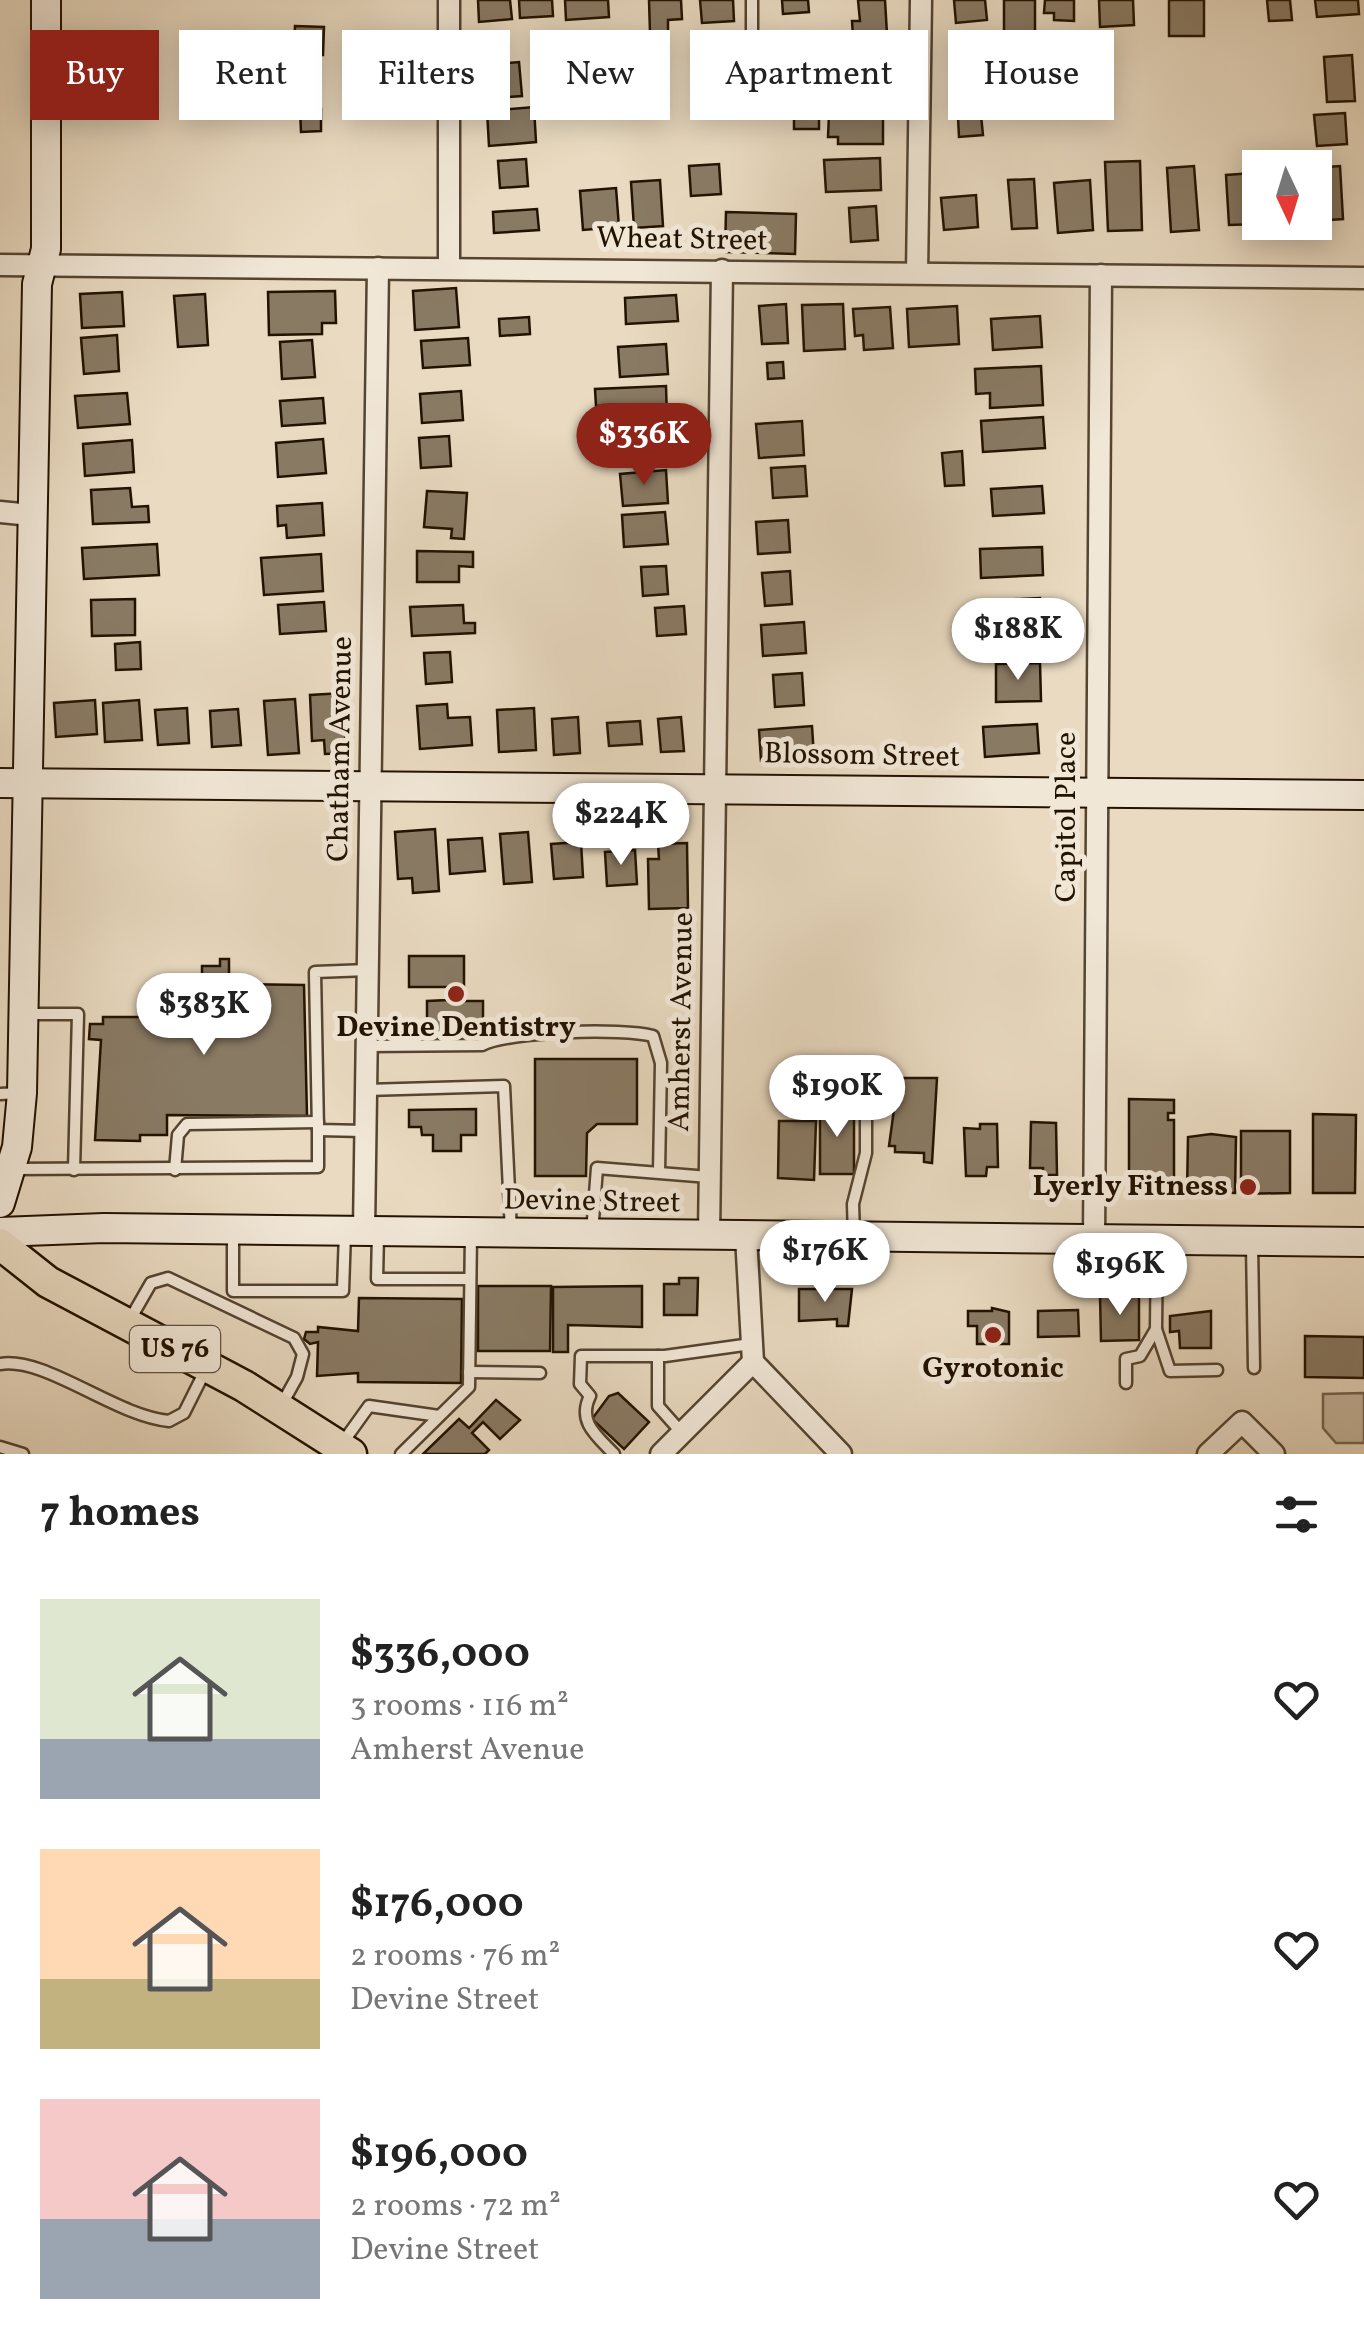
<!DOCTYPE html>
<meta charset="utf-8">
<style>
:root{--surface:#fff;--page:#f2f2f2;--text:#222;--muted:#767676;--accent:#8f2418}
body{margin:0;font-family:Vollkorn,serif;background:var(--page);color:var(--text);height:100vh;display:flex;flex-direction:column;font-size:38px;white-space:nowrap}
*{box-sizing:border-box;margin:0}
p{font-size:32px;color:var(--muted)}
.icon{flex:none;width:55px;height:55px;fill:none;stroke:currentColor;stroke-width:2;stroke-linecap:round;stroke-linejoin:round}
.map{position:relative;height:1454px;overflow:hidden}
.side{display:flex;flex-direction:column;background:var(--surface);flex:1}
.side>*{flex:none}
.top-card{position:absolute;left:30px;top:30px;width:1305px;height:90px;display:flex;gap:20px}
.needle{width:65px;rotate:176deg}
.controls{position:absolute;left:1242px;top:150px;display:grid;gap:20px}
.controls a{display:grid;place-items:center;width:90px;height:90px;border-radius:0px;background:var(--surface);box-shadow:0 5px 25px #0003;font-size:50px}
.price{position:absolute;translate:-50% -85px;padding:0 22px;border-radius:35px;background:#fff;color:#222;font-size:32px;line-height:65px;filter:drop-shadow(0 2px 5px #0008)}
.price::after{content:'';position:absolute;left:50%;top:60px;width:30px;height:22px;margin-left:-15px;background:inherit;clip-path:polygon(0 0,100% 0,50% 100%)}
.price.selected{background:var(--accent);color:#fff}
ul{padding:0;list-style:none}
li{display:flex;align-items:center;gap:30px;height:250px;padding:0 40px}
li span{display:grid;place-items:center;flex:none;width:280px;height:200px;border-radius:0px;color:#555}
li>.icon{margin-inline-start:auto}
span .icon{width:120px;height:120px;fill:#fffc;stroke-width:1}
li b{font-size:42px}
h2{display:flex;justify-content:space-between;align-items:center;height:120px;padding:0 40px;font-size:42px}
.tag{padding:0 35px;border-radius:0px;background:var(--surface);box-shadow:0 5px 25px #0003;font-size:35px;line-height:90px}
.tag.selected{background:var(--accent);color:#fff}
.map>svg:first-child{display:block}
.green{fill:#c7b8a0;stroke:#746550;stroke-width:2.5}
.building{fill:#897a64;stroke:#221200;stroke-width:2.5}
.lines{fill:none;stroke-linecap:round;stroke-linejoin:round}
.lane-casing{stroke:#544430;stroke-width:15}
.street-casing{stroke:#544430;stroke-width:25}
.secondary-casing{stroke:#221200;stroke-width:32}
.primary-casing{stroke:#221200;stroke-width:35}
.lane{stroke:#f1e7d7;stroke-width:10}
.street{stroke:#f1e7d7;stroke-width:20}
.secondary{stroke:#f1e7d7;stroke-width:28}
.primary{stroke:#e9dac1;stroke-width:30}
.poi-dot{fill:#8f2418;stroke:#f1e7d7;stroke-width:4}
.labels{text-anchor:middle;dominant-baseline:central;stroke-width:10;stroke-linejoin:round;paint-order:stroke}
.shield{fill:#f1e7d7;stroke:#605240;stroke-width:2.5}
.shield-label{font-size:28px;font-weight:bold;fill:#221200}
.street-label{font-size:30px;fill:#221200;stroke:#f1e7d7}
.poi-label{font-size:30px;font-weight:bold;fill:#221200;stroke:#f1e7d7}
</style>
<div class="map">
<svg width="1364" height="1454" viewBox="0 0 1364 1454">
<rect width="100%" height="100%" fill="#e9dac1"/>
<filter id="stains"><feTurbulence type="fractalNoise" baseFrequency=".002" numOctaves="4"/><feColorMatrix values="0 0 0 0 .2 0 0 0 0 .09 0 0 0 0 .02 0 0 0 .5 -.17"/></filter>
<radialGradient id="worn" r=".72"><stop offset=".6" stop-color="#630" stop-opacity="0"/><stop offset="1" stop-color="#630" stop-opacity=".3"/></radialGradient>
<path class="green" d="M1364,1393V1443H1336L1323,1428V1394Z"/>
<g class="building">
<path d="M478,0H510L512,19L479,22Z"/>
<path d="M519,0H552L553,16L520,18Z"/>
<path d="M565,0H608L609,17L566,20Z"/>
<path d="M649,0H681L682,19L668,20V31L650,32Z"/>
<path d="M700,0H733L734,21L702,23Z"/>
<path d="M782,0H808L809,12L783,14Z"/>
<path d="M858,0H885L887,34L853,37L852,21H860Z"/>
<path d="M954,0H985L987,20L956,23Z"/>
<path d="M1004,0H1035V31L1004,32Z"/>
<path d="M1045,0H1074V21L1054,20V13H1044Z"/>
<path d="M1099,0H1133L1134,25L1100,27Z"/>
<rect x="1169" y="0" width="35" height="36"/>
<path d="M1267,0H1290L1292,20L1269,21Z"/>
<path d="M1315,0H1358L1359,14L1317,17Z"/>
<path d="M295,26L324,27L323,55H294Z"/>
<path d="M1352,55L1355,101L1327,102L1324,57Z"/>
<path d="M519,62L522,96L491,98L489,65Z"/>
<path d="M888,66L890,98L837,102L835,70Z"/>
<path d="M987,78L989,105L965,107L963,80Z"/>
<path d="M534,107L536,142L489,146L487,111Z"/>
<path d="M300,109H321V131L301,132Z"/>
<rect x="794" y="111" width="25" height="18"/>
<path d="M1345,113L1347,144L1317,146L1314,115Z"/>
<path d="M829,114H883V144H838V137H828Z"/>
<path d="M981,115L983,135L959,137L958,117Z"/>
<path d="M880,158L881,190L826,192L824,160Z"/>
<path d="M526,159L528,186L500,188L498,161Z"/>
<path d="M1140,161L1142,230L1108,231L1105,162Z"/>
<path d="M719,164L721,194L691,196L689,166Z"/>
<path d="M1194,166L1199,230L1171,232L1167,168Z"/>
<path d="M1340,166L1343,219L1315,221L1313,168Z"/>
<path d="M1253,173L1257,224L1229,225L1226,175Z"/>
<path d="M1034,179L1037,228L1012,229L1008,180Z"/>
<path d="M660,180L663,226L634,228L631,182Z"/>
<path d="M1090,180L1093,230L1058,233L1054,183Z"/>
<path d="M616,188L619,227L583,230L580,191Z"/>
<path d="M976,195L978,227L944,230L941,198Z"/>
<path d="M876,206L878,240L851,242L849,208Z"/>
<path d="M537,209L539,230L494,233L493,212Z"/>
<path d="M726,212L796,214L795,254L725,252Z"/>
<path d="M456,288L459,327L415,330L413,291Z"/>
<path d="M335,291L336,323H322V334L269,335L268,292Z"/>
<path d="M122,292L124,326L82,328L80,294Z"/>
<path d="M205,294L208,345L178,347L174,296Z"/>
<path d="M676,295L678,321L626,324L625,298Z"/>
<path d="M786,304L788,343L762,344L759,306Z"/>
<path d="M843,304L845,349L804,351L802,305Z"/>
<path d="M957,306L959,344L909,347L907,309Z"/>
<path d="M890,307L893,348L864,350L863,335L855,336L853,309Z"/>
<path d="M1040,316L1042,347L993,350L991,319Z"/>
<path d="M529,317L530,334L500,336L499,319Z"/>
<path d="M117,335L119,371L84,374L81,338Z"/>
<path d="M468,338L470,365L423,368L421,341Z"/>
<path d="M312,340L315,377L282,379L280,342Z"/>
<path d="M666,344L668,374L620,377L618,347Z"/>
<path d="M783,362L784,378L768,379L767,363Z"/>
<path d="M1041,366L1043,405L990,408V393L976,394L975,369Z"/>
<path d="M666,386L667,419L625,421V405L596,406L595,389Z"/>
<path d="M461,391L463,420L422,423L420,394Z"/>
<path d="M127,393L130,424L78,428L75,396Z"/>
<path d="M323,398L325,423L282,426L280,401Z"/>
<path d="M1043,417L1045,448L983,452L981,421Z"/>
<path d="M802,421L804,455L759,458L756,424Z"/>
<path d="M666,432L668,458L619,461L618,435Z"/>
<path d="M449,436L451,466L421,468L419,438Z"/>
<path d="M323,439L326,473L278,477L276,443Z"/>
<path d="M132,440L134,472L85,476L83,444Z"/>
<path d="M962,451L964,485L945,486L942,453Z"/>
<path d="M805,466L807,496L773,498L771,468Z"/>
<path d="M666,470L668,503L623,506L620,474Z"/>
<path d="M1042,486L1044,513L993,516L991,489Z"/>
<path d="M130,488L132,507L148,506L149,522L93,524L91,490Z"/>
<path d="M427,491L467,493L464,539L451,538L452,529L424,527Z"/>
<path d="M322,503L324,535L287,538L286,525L278,526L277,506Z"/>
<path d="M665,512L668,544L624,547L622,515Z"/>
<path d="M788,520L790,552L758,554L756,522Z"/>
<path d="M157,544L159,575L84,579L82,548Z"/>
<path d="M1042,547L1043,575L981,578L980,549Z"/>
<path d="M417,551L473,552V567L459,566V582H417Z"/>
<path d="M321,554L323,591L264,595L261,558Z"/>
<path d="M666,566L668,594L643,596L641,567Z"/>
<path d="M790,571L792,604L765,606L762,573Z"/>
<path d="M1040,598L1043,634L1001,636L999,600Z"/>
<path d="M135,599V635L92,636L91,600Z"/>
<path d="M324,602L326,631L280,634L278,605Z"/>
<path d="M463,605L464,623H475V633L412,636L410,607Z"/>
<path d="M684,606L686,634L657,636L655,608Z"/>
<path d="M804,622L806,653L763,656L761,625Z"/>
<path d="M140,642L141,669L116,670L115,644Z"/>
<path d="M450,652L452,682L426,684L424,653Z"/>
<path d="M1040,663L1041,701L996,702V664Z"/>
<path d="M802,673L804,705L775,707L773,675Z"/>
<path d="M343,693L346,753L325,754L324,740L312,741L310,695Z"/>
<path d="M295,699L299,753L268,755L264,701Z"/>
<path d="M95,700L97,734L56,737L54,703Z"/>
<path d="M139,700L142,740L105,742L103,703Z"/>
<path d="M447,704L448,718L470,717L472,745L420,749L417,706Z"/>
<path d="M187,708L189,743L158,745L155,710Z"/>
<path d="M534,708L536,750L499,752L497,710Z"/>
<path d="M238,709L241,745L212,747L210,711Z"/>
<path d="M578,717L580,753L554,755L552,719Z"/>
<path d="M681,717L684,751L661,752L658,719Z"/>
<path d="M640,721L642,744L609,746L607,723Z"/>
<path d="M1037,724L1039,753L985,757L983,727Z"/>
<path d="M812,726L814,757L761,761L759,730Z"/>
<path d="M435,829L439,891L413,893L412,878L398,879L395,832Z"/>
<path d="M528,832L532,882L504,884L500,834Z"/>
<path d="M482,838L485,871L450,874L448,840Z"/>
<path d="M581,842L583,877L554,879L551,844Z"/>
<path d="M687,843L688,908L649,909L648,859H659L658,844Z"/>
<path d="M635,850L637,884L607,886L605,852Z"/>
<path d="M409,956H464V1001H483V1039L427,1040V1001L448,1000V987H409Z"/>
<path d="M220,959H229V984L304,985L307,1116L167,1115V1135H140V1141L95,1140L101,1040L89,1039L90,1024H103V1017H167V996H202V966H220Z"/>
<path d="M535,1059H637V1124H597L587,1133L586,1176H535Z"/>
<path d="M896,1078H937L932,1163L924,1162V1153L895,1152V1146H889L895,1102H888L889,1083H896Z"/>
<path d="M1129,1099L1174,1100V1113H1168V1120H1174V1181H1129Z"/>
<rect x="820" y="1105" width="34" height="69"/>
<path d="M476,1109V1135H461V1151H433V1135H422L421,1127H409V1110Z"/>
<path d="M1313,1114L1356,1115L1355,1193H1313Z"/>
<path d="M779,1121H816L814,1180L778,1178Z"/>
<path d="M1031,1122L1056,1123L1057,1175H1043V1168H1030Z"/>
<path d="M980,1124H997L998,1167H987L986,1176H966L964,1128L980,1129Z"/>
<path d="M1241,1131H1290V1193L1241,1194Z"/>
<path d="M1211,1134L1236,1137L1235,1193L1187,1192L1188,1137Z"/>
<path d="M679,1278H698L697,1315H664V1284H679Z"/>
<path d="M478,1286H551L550,1351H478Z"/>
<path d="M642,1286V1327L568,1325V1352H553V1287Z"/>
<path d="M799,1289H852L848,1326H837V1319L799,1321Z"/>
<path d="M1100,1295H1139V1340L1101,1341Z"/>
<path d="M359,1298L462,1299L461,1383L358,1382V1373L317,1376L318,1342L310,1344L304,1339L306,1332H318V1327L358,1331Z"/>
<path d="M992,1308L1009,1312V1344H977V1326H968V1311H992Z"/>
<path d="M1078,1310L1079,1336L1038,1337V1311Z"/>
<path d="M1211,1311V1348H1180L1179,1331L1170,1332V1316Z"/>
<path d="M1305,1336L1364,1337V1378L1305,1377Z"/>
<path d="M618,1393L649,1422L624,1449L592,1419L609,1396Z"/>
<path d="M496,1400L520,1420L500,1439L483,1422L472,1433L489,1450L485,1454H423L459,1419L469,1428Z"/>
</g>
<g class="lines">
<g class="lane-casing">
<g id="lane">
<path d="M752,0V46L775,47"/>
<path d="M25,1014H78L74,1170"/>
<path d="M367,1046L482,1045C509,1031 623,1028 653,1036L661,1063L659,1172"/>
<path d="M366,1090L504,1086L511,1232"/>
<path d="M0,1094L21,1093"/>
<path d="M365,1131L318,1130L315,972L368,970"/>
<path d="M12,1169L318,1167V1130"/>
<path d="M175,1170L178,1135L187,1124L318,1122"/>
<path d="M233,1233V1291H343L345,1232"/>
<path d="M592,1233L597,1168L709,1177"/>
<path d="M378,1234L377,1279H470"/>
<path d="M854,1236L853,1204L866,1153V1098"/>
<path d="M1157,1241L1156,1329L1170,1371L1217,1370"/>
<path d="M1252,1244L1254,1368"/>
<path d="M128,1323L151,1283L168,1278L294,1338L303,1354L297,1377L282,1404"/>
<path d="M658,1356V1406L682,1433"/>
<path d="M0,1364C45,1356 115,1416 169,1421L184,1413L205,1371"/>
<path d="M469,1372L540,1373"/>
<path d="M1126,1383V1359L1140,1356L1156,1329"/>
<path d="M341,1445L369,1406L439,1416"/>
<path d="M0,1447L23,1454"/>
<path d="M401,1454L469,1387L471,1234"/>
<path d="M614,1454C597,1436 577,1422 590,1396L580,1384L581,1356H665L751,1344"/>
</g>
</g>
<g class="street-casing">
<g id="street">
<path d="M449,0V268"/>
<path d="M0,265L1364,278"/>
<path d="M917,273L921,0"/>
<path d="M0,512L31,515"/>
<path d="M364,1231L378,268"/>
<path d="M709,1236L722,270"/>
<path d="M746,1236L753,1362L841,1454"/>
<path d="M1094,1240L1101,275"/>
<path d="M661,1454L753,1362"/>
<path d="M1208,1454L1242,1422L1274,1454"/>
</g>
</g>
<g class="secondary-casing">
<g id="secondary">
<path d="M0,783L1364,795"/>
<path d="M0,1203L17,1147L22,1093L37,284L46,249V0"/>
<path d="M0,1232L104,1228L1364,1242"/>
</g>
</g>
<g class="primary-casing">
<path id="primary" d="M0,1244L48,1282L244,1386L351,1454"/>
</g>
<use href="#lane" class="lane"/>
<use href="#street" class="street"/>
<use href="#secondary" class="secondary"/>
<use href="#primary" class="primary"/>
</g>
<g class="poi-dot">
<circle cx="456" cy="994" r="10"/>
<circle cx="1248" cy="1187" r="10"/>
<circle cx="993" cy="1335" r="10"/>
</g>
<g class="labels">
<rect class="shield" x="130" y="1326" width="90" height="46" rx="8"/>
<g class="shield-label">
<text x="175" y="1349">US 76</text>
</g>
<g class="street-label">
<text transform="translate(682 240) rotate(1)">Wheat Street</text>
<text transform="translate(341 749) rotate(-89)">Chatham Avenue</text>
<text transform="translate(862 756) rotate(1)">Blossom Street</text>
<text transform="translate(1067 817) rotate(-90)">Capitol Place</text>
<text transform="translate(682 1022) rotate(-89)">Amherst Avenue</text>
<text transform="translate(592 1202) rotate(1)">Devine Street</text>
</g>
<g class="poi-label">
<text x="456" y="1028">Devine Dentistry</text>
<text x="1228" y="1187" text-anchor="end">Lyerly Fitness</text>
<text x="993" y="1369">Gyrotonic</text>
</g>
</g>
<rect width="100%" height="100%" filter="url(#stains)"/>
<rect width="100%" height="100%" fill="url(#worn)"/>
</svg>
<div class="controls">
<a><svg class="needle" viewBox="-14 -14 28 28"><path d="M0-13l5 13h-10z" fill="#e53935"/><path d="M0 13l5-13h-10z" fill="#767676"/></svg></a>
</div>
<b class="price selected" style="left:644px;top:488px">$336K</b>
<b class="price" style="left:1018px;top:683px">$188K</b>
<b class="price" style="left:621px;top:868px">$224K</b>
<b class="price" style="left:204px;top:1058px">$383K</b>
<b class="price" style="left:837px;top:1140px">$190K</b>
<b class="price" style="left:825px;top:1305px">$176K</b>
<b class="price" style="left:1120px;top:1318px">$196K</b>
<div class="top-card">
<a class="tag selected">Buy</a>
<a class="tag">Rent</a>
<a class="tag">Filters</a>
<a class="tag">New</a>
<a class="tag">Apartment</a>
<a class="tag">House</a>
</div>
</div>
<section class="side">
<h2>7 homes<svg class="icon" aria-label="filters" viewBox="0 0 24 24"><path d="M4 7h16M4 17h16"/><circle cx="9" cy="7" r="2"/><circle cx="15" cy="17" r="2"/></svg></h2>
<ul>
<li><span style="background:linear-gradient(#dfe7d0 70%,#9aa5b1 0)"><svg class="icon" aria-label="home" viewBox="0 0 24 24"><path d="M3 11l9-7 9 7M6 9v11h12V9"/></svg></span><div><b>$336,000</b><p>3 rooms · 116 m²</p><p>Amherst Avenue</p></div><svg class="icon" aria-label="heart" viewBox="0 0 24 24"><path d="M12 20l-8-8c-3-5 5-10 8-4 3-6 11-1 8 4z"/></svg></li>
<li><span style="background:linear-gradient(#ffd9b3 65%,#c2b280 0)"><svg class="icon" aria-label="home" viewBox="0 0 24 24"><path d="M3 11l9-7 9 7M6 9v11h12V9"/></svg></span><div><b>$176,000</b><p>2 rooms · 76 m²</p><p>Devine Street</p></div><svg class="icon" aria-label="heart" viewBox="0 0 24 24"><path d="M12 20l-8-8c-3-5 5-10 8-4 3-6 11-1 8 4z"/></svg></li>
<li><span style="background:linear-gradient(#f6c9c9 60%,#9aa5b1 0)"><svg class="icon" aria-label="home" viewBox="0 0 24 24"><path d="M3 11l9-7 9 7M6 9v11h12V9"/></svg></span><div><b>$196,000</b><p>2 rooms · 72 m²</p><p>Devine Street</p></div><svg class="icon" aria-label="heart" viewBox="0 0 24 24"><path d="M12 20l-8-8c-3-5 5-10 8-4 3-6 11-1 8 4z"/></svg></li>
</ul>
</section>
